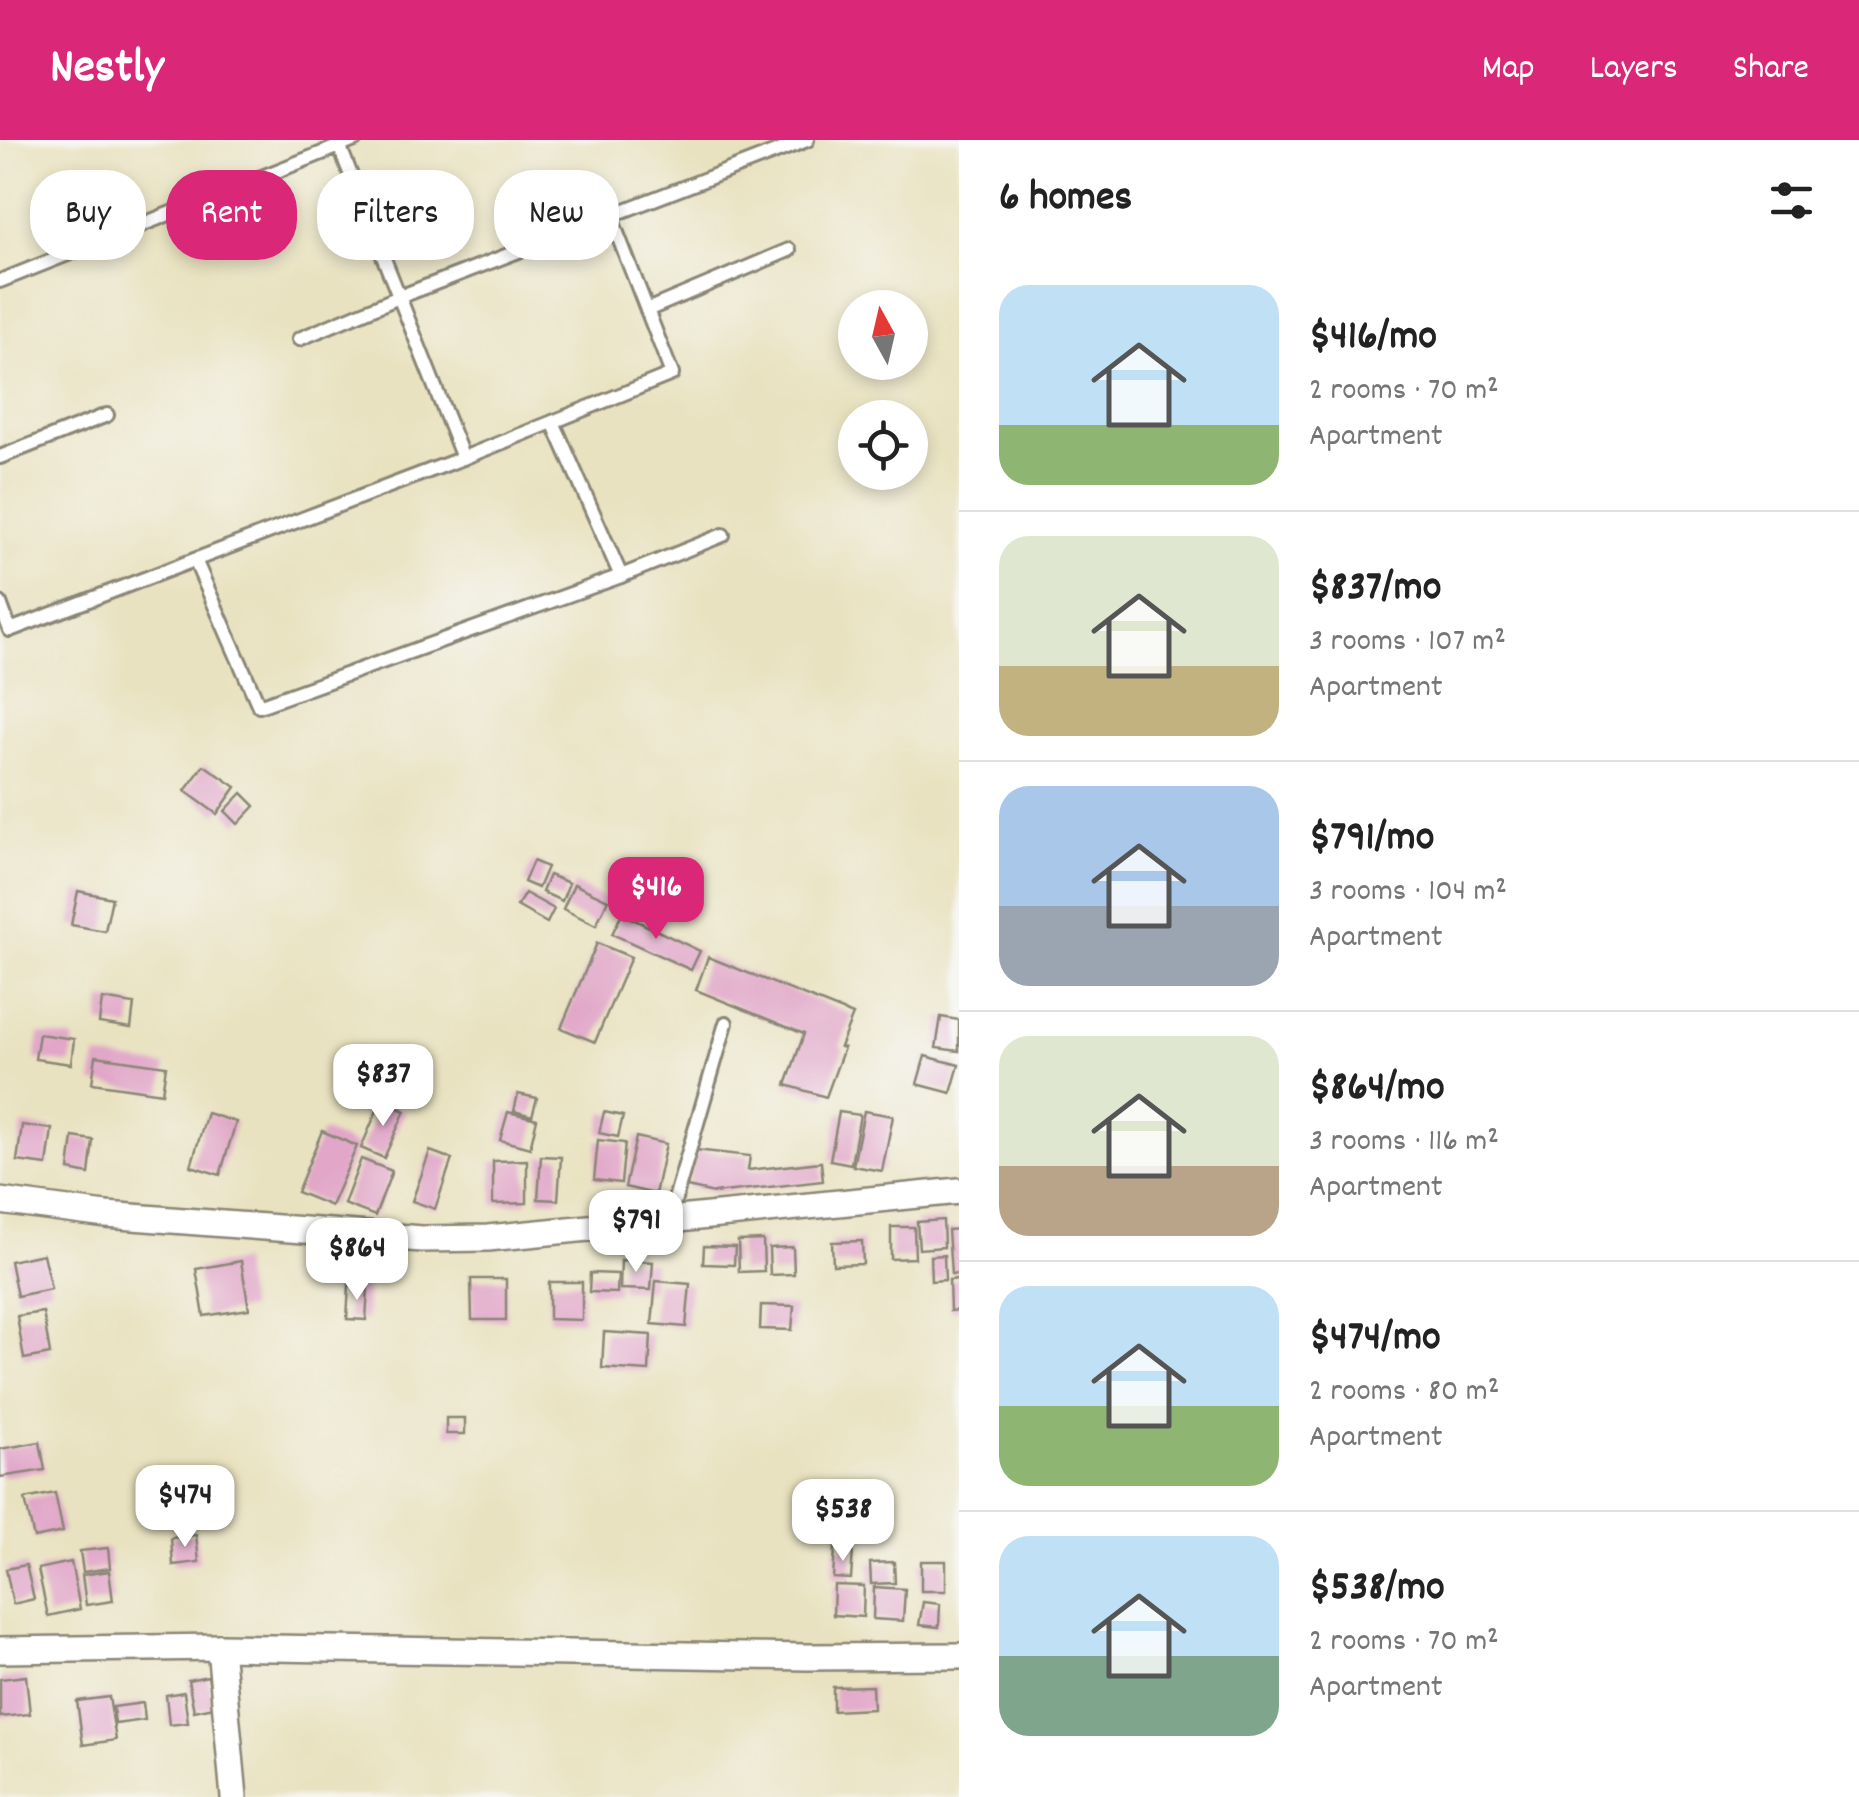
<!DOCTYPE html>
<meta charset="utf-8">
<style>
:root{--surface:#fff;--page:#f6f6f6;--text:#222;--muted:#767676;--line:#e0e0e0;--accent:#db2777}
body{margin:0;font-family:Dekko,sans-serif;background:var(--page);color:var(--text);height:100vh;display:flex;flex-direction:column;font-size:38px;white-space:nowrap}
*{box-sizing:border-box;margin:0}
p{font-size:32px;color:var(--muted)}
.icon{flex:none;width:55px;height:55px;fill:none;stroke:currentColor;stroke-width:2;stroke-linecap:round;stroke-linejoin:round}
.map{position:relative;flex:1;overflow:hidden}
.side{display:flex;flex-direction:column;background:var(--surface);width:900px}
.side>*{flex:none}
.guide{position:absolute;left:30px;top:30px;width:778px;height:90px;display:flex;gap:20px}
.needle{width:65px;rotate:352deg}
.fabs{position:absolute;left:838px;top:150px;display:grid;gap:20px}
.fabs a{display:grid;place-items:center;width:90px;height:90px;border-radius:50%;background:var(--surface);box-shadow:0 5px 15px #0003;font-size:50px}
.price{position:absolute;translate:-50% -85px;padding:0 22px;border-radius:20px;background:#fff;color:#222;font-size:32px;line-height:65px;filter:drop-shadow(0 2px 5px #0008)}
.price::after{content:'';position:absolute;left:50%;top:60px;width:30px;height:22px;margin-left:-15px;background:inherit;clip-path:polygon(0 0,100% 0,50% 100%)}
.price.current{background:var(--accent);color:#fff}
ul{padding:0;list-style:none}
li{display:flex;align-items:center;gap:30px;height:250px;padding:0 40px}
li+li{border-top:2px solid var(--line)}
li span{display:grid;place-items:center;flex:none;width:280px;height:200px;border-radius:30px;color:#555}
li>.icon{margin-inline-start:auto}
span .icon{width:120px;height:120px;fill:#fffc;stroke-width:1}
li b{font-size:42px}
h2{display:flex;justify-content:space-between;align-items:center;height:120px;padding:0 40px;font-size:42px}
.chip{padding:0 35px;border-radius:40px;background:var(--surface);box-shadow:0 5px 15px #0003;font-size:35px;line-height:90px}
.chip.current{background:var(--accent);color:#fff}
header{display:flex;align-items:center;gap:60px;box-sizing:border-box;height:140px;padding:0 50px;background:var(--accent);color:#fff}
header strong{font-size:48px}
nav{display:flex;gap:55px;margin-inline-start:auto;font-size:35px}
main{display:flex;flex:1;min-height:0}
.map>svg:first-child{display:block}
.building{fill:#e1a6c8}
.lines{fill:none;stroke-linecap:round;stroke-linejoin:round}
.lane-casing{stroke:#8a8676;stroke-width:18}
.street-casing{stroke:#8a8676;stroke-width:30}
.lane{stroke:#fff;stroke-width:12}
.street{stroke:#fff;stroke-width:25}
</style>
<header>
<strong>Nestly</strong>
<nav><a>Map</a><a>Layers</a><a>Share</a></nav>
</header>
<main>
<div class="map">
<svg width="959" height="1657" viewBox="0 0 959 1657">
<rect width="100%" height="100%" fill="#f6f6f2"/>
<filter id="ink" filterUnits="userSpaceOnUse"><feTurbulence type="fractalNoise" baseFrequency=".01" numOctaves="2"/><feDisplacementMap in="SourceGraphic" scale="20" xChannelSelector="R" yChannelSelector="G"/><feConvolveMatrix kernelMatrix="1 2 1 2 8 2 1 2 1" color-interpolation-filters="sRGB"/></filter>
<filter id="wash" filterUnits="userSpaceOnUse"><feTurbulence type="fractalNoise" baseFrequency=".0048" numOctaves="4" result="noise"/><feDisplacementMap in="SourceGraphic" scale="40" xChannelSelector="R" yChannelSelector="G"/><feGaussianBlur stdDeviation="2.25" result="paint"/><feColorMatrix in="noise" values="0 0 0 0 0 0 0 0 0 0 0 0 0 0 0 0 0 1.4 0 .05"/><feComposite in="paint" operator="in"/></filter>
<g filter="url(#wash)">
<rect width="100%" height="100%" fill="#e9e2c0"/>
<g id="blocks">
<g class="building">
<path d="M204,625L236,647L217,674L185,651Z"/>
<path d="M242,653L255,666L238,684L225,671Z"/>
<path d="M533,721L547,727L538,748L524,742Z"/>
<path d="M549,735L569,743L562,761L542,752Z"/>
<path d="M574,744L608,760L596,785L563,769Z"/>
<path d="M78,751L112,758L105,791L71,785Z"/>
<path d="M525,753L554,769L547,783L517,766Z"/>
<path d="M622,774L700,811L691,830L612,794Z"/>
<path d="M597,803L631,817L595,902L561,888Z"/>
<path d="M708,817L853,875L840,907L844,908L826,957L786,945L804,894L696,850Z"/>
<path d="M102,859L134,864L131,888L99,883Z"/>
<path d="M941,877L959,880V911L936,908Z"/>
<path d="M39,894L74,899L71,924L35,919Z"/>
<path d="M96,916L166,926L162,953L92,943Z"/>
<path d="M925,916L959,925L951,953L917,944Z"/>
<path d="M518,954L537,958L532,976L514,971Z"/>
<path d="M381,961L405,971L384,1018L361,1008Z"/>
<path d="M864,971L893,976L882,1031L853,1026Z"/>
<path d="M508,972L537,979L530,1008L500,1000Z"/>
<path d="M604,972L623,976L618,997L599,993Z"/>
<path d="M839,972L860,975L851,1024L830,1020Z"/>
<path d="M207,973L236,982L220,1035L191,1026Z"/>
<path d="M22,985L52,989L47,1025L17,1021Z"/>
<path d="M322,991L357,1006L331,1066L297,1052Z"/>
<path d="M73,997L93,1000L89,1034L69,1030Z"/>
<path d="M636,997L666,1004L655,1054L625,1047Z"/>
<path d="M598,1000L625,1003L621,1043L594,1040Z"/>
<path d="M695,1010L750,1016L748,1030L821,1022L823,1041L714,1053L687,1047Z"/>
<path d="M430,1011L452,1019L435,1069L412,1061Z"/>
<path d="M541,1016L561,1017L558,1060L538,1059Z"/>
<path d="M361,1019L392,1031L375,1076L344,1064Z"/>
<path d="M527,1020V1063L493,1064V1021Z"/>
<path d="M943,1080L944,1107L919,1109L917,1082Z"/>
<path d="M891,1087H914L915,1118L891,1119Z"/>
<path d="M959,1089V1134H951L948,1090Z"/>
<path d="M763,1100L764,1131L739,1132L738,1101Z"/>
<path d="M862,1101L863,1124L833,1125L832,1102Z"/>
<path d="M704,1106L735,1107L734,1125L703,1124Z"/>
<path d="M793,1107L794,1134L770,1135L769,1108Z"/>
<path d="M43,1114L51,1149L17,1156L10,1121Z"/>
<path d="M944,1115L945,1140L931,1141L930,1116Z"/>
<path d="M621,1120L653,1122L651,1150L620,1149Z"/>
<path d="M241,1121L249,1169L204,1176L196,1129Z"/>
<path d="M590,1133L618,1134L617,1153L589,1152Z"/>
<path d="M471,1139H506V1180H472Z"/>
<path d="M959,1139V1170L950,1171L949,1140Z"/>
<path d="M656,1141L690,1144L686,1187L652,1184Z"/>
<path d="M549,1142H582V1180L549,1179Z"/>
<path d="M349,1145L368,1147L366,1180L347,1179Z"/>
<path d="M761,1165L794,1166L792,1190L760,1189Z"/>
<path d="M43,1172L50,1214L24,1219L17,1176Z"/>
<path d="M604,1192L651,1195L649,1231L602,1228Z"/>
<rect x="446" y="1278" width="19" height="16"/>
<path d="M40,1302L45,1330L0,1337V1309Z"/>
<path d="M55,1353L63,1392L34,1398L25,1359Z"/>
<path d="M196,1395L199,1422L173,1425L171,1398Z"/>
<path d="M108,1408L110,1428L83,1432L80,1411Z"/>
<path d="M835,1408L853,1410L851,1439L833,1438Z"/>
<rect x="921" y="1421" width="25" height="30"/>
<path d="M71,1422L80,1469L48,1476L38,1429Z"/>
<path d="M894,1422L895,1443L871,1444L870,1423Z"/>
<path d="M26,1425L34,1459L13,1464L6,1429Z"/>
<path d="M109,1431L113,1461L86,1465L82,1435Z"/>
<path d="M834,1445L864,1446L863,1477L833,1475Z"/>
<path d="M874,1447L905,1449L903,1481L873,1479Z"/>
<path d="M923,1462L940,1464L939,1487L919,1485Z"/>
<path d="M26,1536L30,1574L0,1577V1539Z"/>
<path d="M208,1536L214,1567L194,1571L188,1540Z"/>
<path d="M872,1546L873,1569L833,1571V1547Z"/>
<path d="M184,1552L188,1583L169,1585L166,1555Z"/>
<path d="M109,1557L116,1600L83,1605L77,1561Z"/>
<path d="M143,1563L145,1580L115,1584L113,1567Z"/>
</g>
</g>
</g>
<g filter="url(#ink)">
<use href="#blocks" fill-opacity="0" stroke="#8a8676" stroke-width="2.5"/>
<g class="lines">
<g class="lane-casing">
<g id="lane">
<path d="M0,141L355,0"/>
<path d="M647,170L789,110"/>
<path d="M299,199L399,157L807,0"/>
<path d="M553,282L621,436L723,395"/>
<path d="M0,317L107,275"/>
<path d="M463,318L672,234L610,75"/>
<path d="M195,420L259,566L621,436"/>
<path d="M0,463L10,490L463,318L337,0"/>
<path d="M669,1080L726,883"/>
</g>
</g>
<g class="street-casing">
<g id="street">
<path d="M0,1061L106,1075L422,1099L488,1098L959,1051"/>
<path d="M220,1507L234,1657"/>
<path d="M0,1510L220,1507L807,1517L959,1516"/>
</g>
</g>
<use href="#lane" class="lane"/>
<use href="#street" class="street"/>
</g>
</g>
</svg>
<div class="fabs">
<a><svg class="needle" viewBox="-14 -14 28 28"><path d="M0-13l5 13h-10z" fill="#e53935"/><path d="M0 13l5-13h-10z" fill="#767676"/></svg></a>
<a><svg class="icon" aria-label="locate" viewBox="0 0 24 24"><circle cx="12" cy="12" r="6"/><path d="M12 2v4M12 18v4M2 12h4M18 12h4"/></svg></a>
</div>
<b class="price current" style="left:656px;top:802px">$416</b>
<b class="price" style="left:383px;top:989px">$837</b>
<b class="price" style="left:636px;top:1135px">$791</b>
<b class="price" style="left:357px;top:1163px">$864</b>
<b class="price" style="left:185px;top:1410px">$474</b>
<b class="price" style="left:843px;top:1424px">$538</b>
<div class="guide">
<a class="chip">Buy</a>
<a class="chip current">Rent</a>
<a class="chip">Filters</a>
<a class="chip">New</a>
</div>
</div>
<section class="side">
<h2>6 homes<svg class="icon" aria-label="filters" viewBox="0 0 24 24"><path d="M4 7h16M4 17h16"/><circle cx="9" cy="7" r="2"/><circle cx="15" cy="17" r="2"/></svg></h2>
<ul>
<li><span style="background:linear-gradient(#bfe0f5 70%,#8fb573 0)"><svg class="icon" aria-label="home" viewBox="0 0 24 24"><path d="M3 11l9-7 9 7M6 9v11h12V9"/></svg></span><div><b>$416/mo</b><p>2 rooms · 70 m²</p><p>Apartment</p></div></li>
<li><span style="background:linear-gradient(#dfe7d0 65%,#c2b280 0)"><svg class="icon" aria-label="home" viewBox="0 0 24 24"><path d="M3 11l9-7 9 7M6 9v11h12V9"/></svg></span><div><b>$837/mo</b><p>3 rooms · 107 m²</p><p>Apartment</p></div></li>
<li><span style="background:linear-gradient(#a9c7e8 60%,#9aa5b1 0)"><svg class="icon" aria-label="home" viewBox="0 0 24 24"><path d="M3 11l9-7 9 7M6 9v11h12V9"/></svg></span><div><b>$791/mo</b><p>3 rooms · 104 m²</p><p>Apartment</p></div></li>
<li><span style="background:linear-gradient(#dfe7d0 65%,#b9a48a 0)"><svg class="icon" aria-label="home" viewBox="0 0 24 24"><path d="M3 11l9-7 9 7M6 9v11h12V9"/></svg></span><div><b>$864/mo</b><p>3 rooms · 116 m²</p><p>Apartment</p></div></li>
<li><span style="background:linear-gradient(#bfe0f5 60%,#8fb573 0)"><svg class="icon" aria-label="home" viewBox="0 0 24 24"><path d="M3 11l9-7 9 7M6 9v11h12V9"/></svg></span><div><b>$474/mo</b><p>2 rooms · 80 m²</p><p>Apartment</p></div></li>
<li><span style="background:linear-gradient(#bfe0f5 60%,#7fa58c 0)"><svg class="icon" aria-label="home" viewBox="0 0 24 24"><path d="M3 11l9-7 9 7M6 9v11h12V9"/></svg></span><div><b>$538/mo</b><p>2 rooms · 70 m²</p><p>Apartment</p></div></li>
</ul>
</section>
</main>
